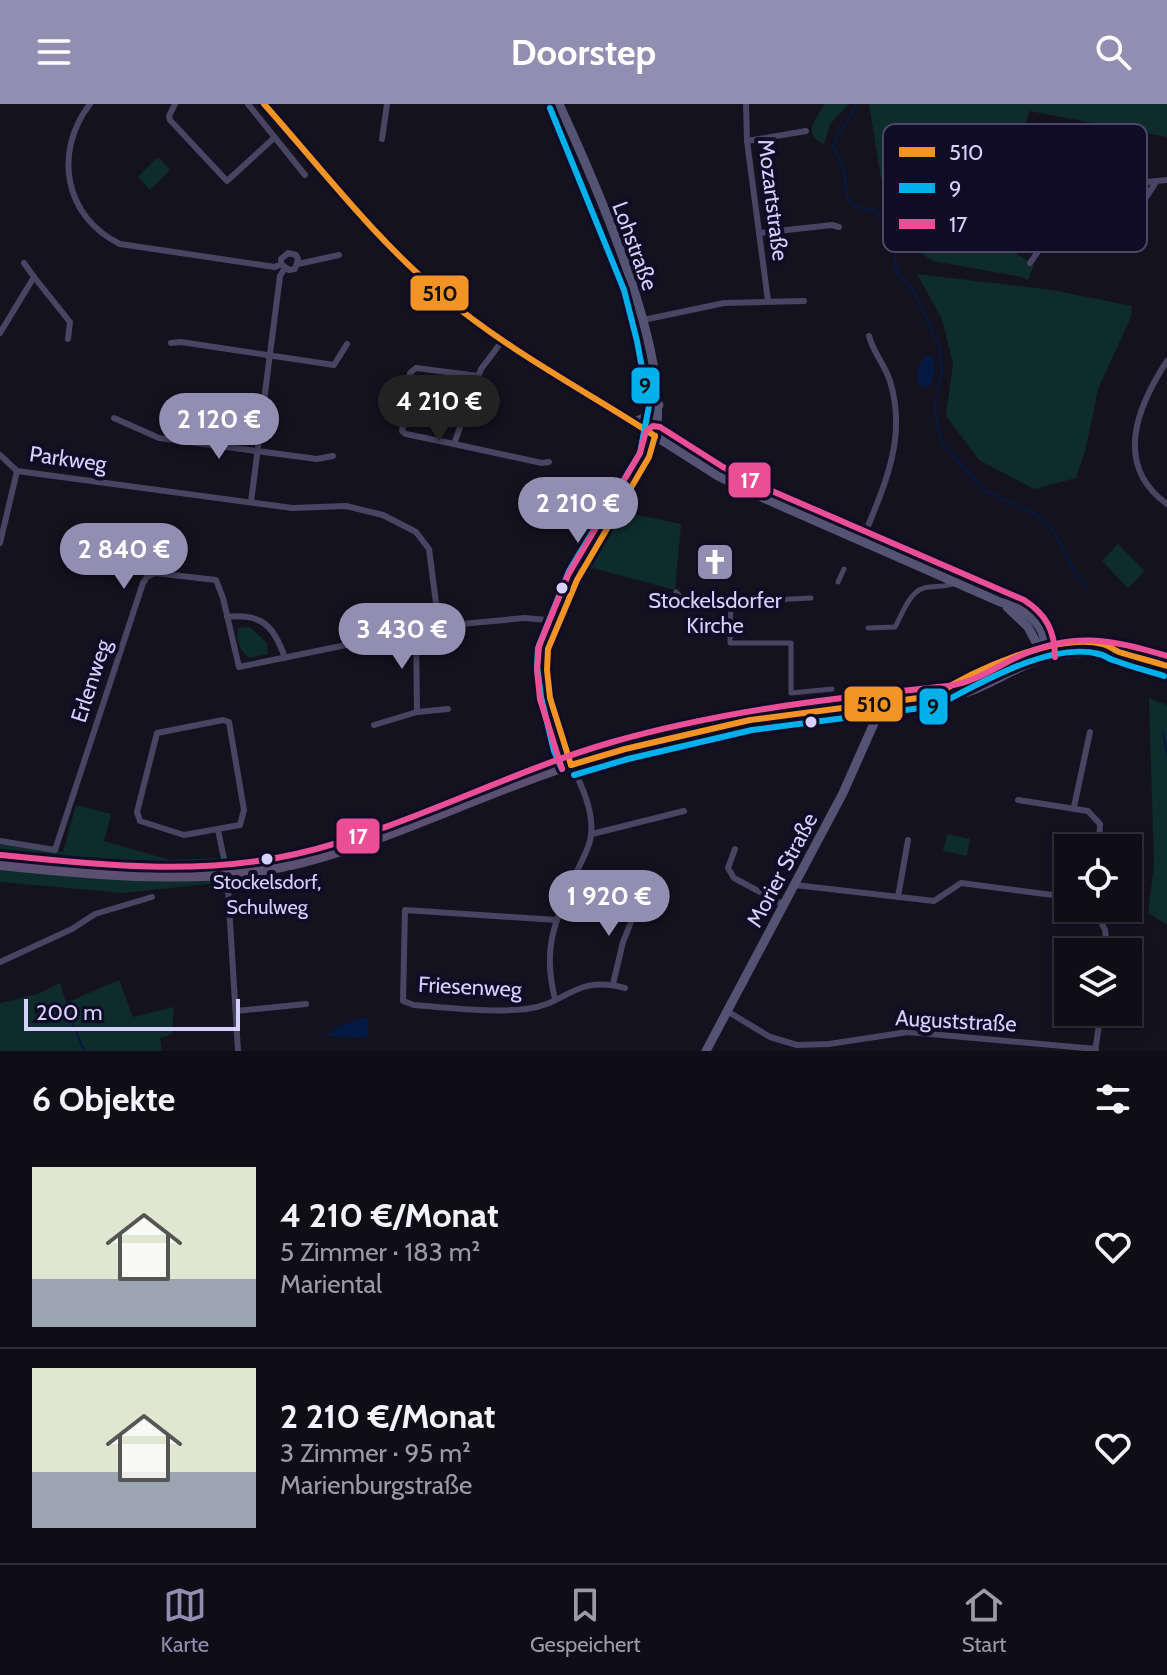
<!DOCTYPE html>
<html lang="de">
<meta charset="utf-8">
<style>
:root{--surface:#0f0e17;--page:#1d1c24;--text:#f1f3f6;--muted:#9b9ca1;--line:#2f2e36;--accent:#928eb1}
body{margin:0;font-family:Cabin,sans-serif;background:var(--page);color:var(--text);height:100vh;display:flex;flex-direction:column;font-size:30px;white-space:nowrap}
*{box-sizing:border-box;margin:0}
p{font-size:26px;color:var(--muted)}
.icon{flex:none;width:44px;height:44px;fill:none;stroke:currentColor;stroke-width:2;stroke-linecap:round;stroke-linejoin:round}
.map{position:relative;height:947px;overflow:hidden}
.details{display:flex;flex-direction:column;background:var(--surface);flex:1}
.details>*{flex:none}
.fabs{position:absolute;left:1054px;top:730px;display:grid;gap:16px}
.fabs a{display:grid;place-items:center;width:88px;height:88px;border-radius:0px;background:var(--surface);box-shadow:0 4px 12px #0003,0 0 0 2px var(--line);font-size:40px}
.scale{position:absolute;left:24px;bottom:20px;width:216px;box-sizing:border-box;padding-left:8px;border:4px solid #d6d0ff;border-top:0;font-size:22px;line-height:28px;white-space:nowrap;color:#d6d0ff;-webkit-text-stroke:6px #110c25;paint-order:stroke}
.price{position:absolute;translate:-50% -68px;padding:0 18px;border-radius:28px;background:var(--accent);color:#fff;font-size:26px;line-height:52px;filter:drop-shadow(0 2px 4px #0008)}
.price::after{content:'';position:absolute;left:50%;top:48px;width:24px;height:18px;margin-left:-12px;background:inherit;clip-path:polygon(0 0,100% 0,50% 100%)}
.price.selected{background:#222;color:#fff}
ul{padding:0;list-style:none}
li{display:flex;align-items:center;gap:24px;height:200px;padding:0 32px}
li+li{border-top:2px solid var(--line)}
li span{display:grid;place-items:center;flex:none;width:224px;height:160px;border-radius:0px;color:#555}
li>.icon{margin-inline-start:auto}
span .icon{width:96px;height:96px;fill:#fffc;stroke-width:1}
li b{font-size:34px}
h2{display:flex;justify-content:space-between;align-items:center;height:96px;padding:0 32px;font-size:34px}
header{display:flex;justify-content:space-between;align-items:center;height:104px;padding:0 32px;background:var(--accent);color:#fff;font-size:36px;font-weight:800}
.dock{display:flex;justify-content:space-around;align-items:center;height:112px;border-top:2px solid var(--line);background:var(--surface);font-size:22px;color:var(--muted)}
.dock a{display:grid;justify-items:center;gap:4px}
.dock .selected{color:var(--accent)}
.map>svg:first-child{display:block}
.green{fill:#0f2c2d}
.water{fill:#051a42}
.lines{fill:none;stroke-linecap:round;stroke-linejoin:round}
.stream{stroke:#051a42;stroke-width:2}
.pedestrian{stroke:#474561;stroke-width:5}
.minor{stroke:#474561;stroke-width:6}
.tertiary{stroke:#474561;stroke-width:8}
.secondary{stroke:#555373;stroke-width:9}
.primary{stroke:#5b5071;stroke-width:10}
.bus-1-casing{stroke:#110c25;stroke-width:12}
.bus-2-casing{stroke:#110c25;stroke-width:12}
.bus-3-casing{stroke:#110c25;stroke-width:12}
.bus-1{stroke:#f29326;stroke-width:6}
.bus-2{stroke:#00b0ea;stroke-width:6}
.bus-3{stroke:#ea4f96;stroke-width:6}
.bus-dot{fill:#d6d0ff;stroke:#110c25;stroke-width:3}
.labels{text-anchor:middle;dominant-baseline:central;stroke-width:8;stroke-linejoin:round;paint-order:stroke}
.bus-label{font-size:20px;fill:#d6d0ff;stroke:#110c25}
.street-label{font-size:22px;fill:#d6d0ff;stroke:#110c25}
.poi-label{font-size:22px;fill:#d6d0ff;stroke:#110c25}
.key{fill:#110c25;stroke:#4c4766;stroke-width:2}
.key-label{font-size:22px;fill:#d6d0ff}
.line-badge{stroke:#110c25;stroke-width:3}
.badge-label{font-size:22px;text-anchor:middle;font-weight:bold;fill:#fff}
.pale-badge-label{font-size:22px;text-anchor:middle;font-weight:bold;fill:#111}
</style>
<header><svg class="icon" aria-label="menu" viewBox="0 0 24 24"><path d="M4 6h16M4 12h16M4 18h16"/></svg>Doorstep<svg class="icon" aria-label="search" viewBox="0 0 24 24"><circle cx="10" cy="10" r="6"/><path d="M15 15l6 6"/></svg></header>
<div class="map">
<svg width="1167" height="947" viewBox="0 0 1167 947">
<rect width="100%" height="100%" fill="#14121f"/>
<g class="green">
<path d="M825,0H849L830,20L824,40C802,31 815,15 825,0Z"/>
<path d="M869,0H1167V33L1030,7L1013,51L965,117L1034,161L1028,176L1022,173L933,157L918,147L881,74Z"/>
<path d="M158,53L170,66L150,86L138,73Z"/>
<path d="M917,170L1052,186L1132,202L1131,213L1098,285L1086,344L1076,374L1034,385L979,356L946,312L953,260L942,215Z"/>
<path d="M619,407L681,420L675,486L585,462Z"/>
<path d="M1118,440L1145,467L1128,484L1102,457Z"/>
<path d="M250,523L267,539L268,550L249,554C239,545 236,537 238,524Z"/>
<path d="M1149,594L1167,601V821L1148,809L1154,761Z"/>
<path d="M76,701L111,710L104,737L170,756L216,754L218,779L123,789L0,778V739L63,748Z"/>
<path d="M947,730L970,735L967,752L943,747Z"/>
<path d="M119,876L133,913L174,903L172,930L160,934L162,947H0V899L38,890L60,879L66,899Z"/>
</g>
<g class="water">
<path d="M927,251L933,252L935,266L930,281L922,284C914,274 917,259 927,251Z"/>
<path d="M362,914H368V932L360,934L327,932L338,923Z"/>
</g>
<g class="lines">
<g class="stream">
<path d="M855,0C854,15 837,26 833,41L844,67L848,95L856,103L875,107L886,117L896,136L895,161L898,170L915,189L939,243L942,266L937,287"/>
<path d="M936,294L935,310L942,339L984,386L1037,411L1055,429L1075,468L1086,483"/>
<path d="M1163,628L1167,651"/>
<path d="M67,905L84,947"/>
</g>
<g class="pedestrian">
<path d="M838,478L844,465"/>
<path d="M676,488L684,496L734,498L811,494"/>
<path d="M731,498L730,539H791V589L832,585"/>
<path d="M868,524L895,523C903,509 910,484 929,483C940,482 945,483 956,479"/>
</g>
<g class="minor">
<path d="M90,0C53,48 64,113 120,140L275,163L281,160L289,166L295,165L298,155L296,151L288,149L281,155V160"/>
<path d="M175,0L169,12L170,16L227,77L274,34"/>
<path d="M248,0L305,71"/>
<path d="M746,0L747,37L768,197"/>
<path d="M382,35L387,0"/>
<path d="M747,37L806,27"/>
<path d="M1156,78C1136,113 1097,142 1055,140L1051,136C1066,91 1127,79 1167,76"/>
<path d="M759,129L832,121L839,123"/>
<path d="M1030,159L1044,139L1051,136"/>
<path d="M298,160L339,151"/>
<path d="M34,173L70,218L68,235"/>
<path d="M643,216L724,199L804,197"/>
<path d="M0,229L34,173L24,159"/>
<path d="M503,236L481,265L454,340L542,359L549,358"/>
<path d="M171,239L181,238L334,261L347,240"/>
<path d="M1167,257C1137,303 1113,361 1167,400"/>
<path d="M114,314L159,334L317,355L333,352"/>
<path d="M454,340L406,330L402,327L410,269L416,264L478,272"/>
<path d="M0,351L17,367L292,404L346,402L383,411L416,428L429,445L439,522"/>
<path d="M251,398L280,172L285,164"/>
<path d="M862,437C883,384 908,335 890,277C885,261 873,248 869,232"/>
<path d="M0,439L17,367"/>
<path d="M227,513C262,509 274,522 285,554"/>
<path d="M416,527L417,608"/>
<path d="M223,616L229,618L244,706L240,721L184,731L140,717L137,708L157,629Z"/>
<path d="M374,621L417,608L448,605"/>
<path d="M1018,696L1088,707L1100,720L1099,744"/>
<path d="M1074,703L1090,628"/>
<path d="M218,726L227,769L238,947"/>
<path d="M592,730L684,707"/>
<path d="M0,737L55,746L143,479L147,473L155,469L216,476L223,494L239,563L439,522L525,514L558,517"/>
<path d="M735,745L728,764L734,774L784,801"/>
<path d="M795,781L934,797L961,779L1068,793"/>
<path d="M898,793L908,736"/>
<path d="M1094,804L1105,826L1108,848"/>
<path d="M557,816L405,806L403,897L414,901C450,904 489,909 526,905C566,901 575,870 625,884"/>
<path d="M0,858L72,825L95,810L152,793"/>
<path d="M613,880L623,838L639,798"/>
<path d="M555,895C541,839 557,816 578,765C583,754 590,743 591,731C594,707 582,681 571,661"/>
<path d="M236,907L306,900"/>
<path d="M727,907L770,933L797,941L829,940L908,928L1096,945"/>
<path d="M1095,947L1101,908"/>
</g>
<path class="tertiary" d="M264,0C323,64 375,135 442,191C507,246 585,285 655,332L649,353C617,407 580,460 558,519C553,530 548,542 547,554C544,584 559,633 571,661"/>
<g class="secondary">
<path d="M559,0C594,76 673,252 655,332L718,372L761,393L1000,498C1026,505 1048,520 1045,550"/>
<path d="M634,318L647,313L659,301"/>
<path d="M1007,503L1028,523L1043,551"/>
<path d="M706,947L843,689L883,599"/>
</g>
<g class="primary">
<path d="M934,592L951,581L1025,549L1068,537L1104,540L1116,547L1167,562"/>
<path d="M0,761C94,771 209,782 300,759C400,733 492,684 590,655C642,639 695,626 749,616C810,605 873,601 934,592C975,596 1008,562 1047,553C1070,547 1093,549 1116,547"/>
</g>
<g class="bus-1-casing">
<g id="bus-1">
<path d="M264,0C322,65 375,135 442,191C507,246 584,286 655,332"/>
<path d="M571,661L625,645L750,616L934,592C972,567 1057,528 1103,540C1108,541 1114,546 1119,548C1135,553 1151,557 1167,562"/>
<path d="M571,661L550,594L547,566L548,545L577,476L649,353L655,332"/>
</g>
</g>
<g class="bus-2-casing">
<g id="bus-2">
<path d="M550,4L624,186L637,237L649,302L640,349L569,467L538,544L537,562L541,593L554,647L562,665"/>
<path d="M574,671L628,655L752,626L936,602C979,580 1050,537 1099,550C1105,551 1110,556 1116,557C1132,563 1148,567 1164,572"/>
</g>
</g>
<g class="bus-3-casing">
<g id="bus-3">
<path d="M562,665L540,595L537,566L539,542L568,471L640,349L646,327L653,322L660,323L723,363L765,384L1024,496C1046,510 1055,527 1055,553"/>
<path d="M1,751C98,761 199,772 296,750C404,725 503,670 609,639C720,607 833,594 948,582C972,579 993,565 1015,554C1072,527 1110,535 1167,552"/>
</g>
</g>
<use href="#bus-1" class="bus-1"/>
<use href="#bus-2" class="bus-2"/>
<use href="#bus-3" class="bus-3"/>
</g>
<defs>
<g id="church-square" transform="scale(2)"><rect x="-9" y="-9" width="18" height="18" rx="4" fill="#928eb1" stroke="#110c25"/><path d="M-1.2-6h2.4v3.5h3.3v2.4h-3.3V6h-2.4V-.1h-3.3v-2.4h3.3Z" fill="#fff"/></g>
</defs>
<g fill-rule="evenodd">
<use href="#church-square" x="715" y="458"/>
</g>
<g class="bus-dot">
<circle cx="562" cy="484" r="7"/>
<circle cx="811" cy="618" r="7"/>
<circle cx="267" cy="755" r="7"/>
</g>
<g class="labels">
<g class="bus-label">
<text x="267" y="778">Stockelsdorf,<tspan x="267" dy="25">Schulweg</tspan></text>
</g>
<g class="street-label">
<text transform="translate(773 96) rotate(83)">Mozartstraße</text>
<text transform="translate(635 142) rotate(70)">Lohstraße</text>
<text transform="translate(68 355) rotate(8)">Parkweg</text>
<text transform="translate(91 577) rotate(-72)">Erlenweg</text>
<text transform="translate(782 766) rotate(-62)">Morier Straße</text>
<text transform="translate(470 883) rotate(3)">Friesenweg</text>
<text transform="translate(956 917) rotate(3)">Auguststraße</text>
</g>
<g class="poi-label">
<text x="715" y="496">Stockelsdorfer<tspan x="715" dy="25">Kirche</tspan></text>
</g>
</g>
<rect x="883" y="20" width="264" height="128" rx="12" class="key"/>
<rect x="899" y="43" width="36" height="10" fill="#f29326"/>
<rect x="899" y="79" width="36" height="10" fill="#00b0ea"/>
<rect x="899" y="115" width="36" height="10" fill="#ea4f96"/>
<g class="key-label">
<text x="949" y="56">510</text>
<text x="949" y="92">9</text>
<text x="949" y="128">17</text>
</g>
<g class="line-badge">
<rect x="409" y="170" width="61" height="38" rx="8" fill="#f29326"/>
<rect x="630" y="262" width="31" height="39" rx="8" fill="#00b0ea"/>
<rect x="727" y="357" width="45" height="38" rx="8" fill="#ea4f96"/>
<rect x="843" y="581" width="61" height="38" rx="8" fill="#f29326"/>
<rect x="918" y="583" width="31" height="39" rx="8" fill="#00b0ea"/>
<rect x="335" y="713" width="46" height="38" rx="8" fill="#ea4f96"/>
</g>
<g class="badge-label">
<text x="750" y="384">17</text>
<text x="358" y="740">17</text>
</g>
<g class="pale-badge-label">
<text x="440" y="197">510</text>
<text x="645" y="289">9</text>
<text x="874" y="608">510</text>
<text x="933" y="610">9</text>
</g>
</svg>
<div class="fabs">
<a><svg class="icon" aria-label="locate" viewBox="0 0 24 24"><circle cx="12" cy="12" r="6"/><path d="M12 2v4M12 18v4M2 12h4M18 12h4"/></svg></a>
<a><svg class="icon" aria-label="layers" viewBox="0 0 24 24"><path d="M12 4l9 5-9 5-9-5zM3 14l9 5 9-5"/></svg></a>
</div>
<div class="scale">200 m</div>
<b class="price selected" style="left:439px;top:339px">4 210 €</b>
<b class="price" style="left:219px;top:357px">2 120 €</b>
<b class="price" style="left:578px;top:441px">2 210 €</b>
<b class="price" style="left:124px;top:487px">2 840 €</b>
<b class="price" style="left:402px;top:567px">3 430 €</b>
<b class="price" style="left:609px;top:834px">1 920 €</b>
</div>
<section class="details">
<h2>6 Objekte<svg class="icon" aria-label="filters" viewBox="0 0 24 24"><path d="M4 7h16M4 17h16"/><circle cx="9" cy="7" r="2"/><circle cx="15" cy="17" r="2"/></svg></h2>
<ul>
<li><span style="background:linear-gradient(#dfe7d0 70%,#9aa5b1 0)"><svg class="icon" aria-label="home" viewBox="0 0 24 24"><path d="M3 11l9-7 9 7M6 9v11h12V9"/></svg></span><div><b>4 210 €/Monat</b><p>5 Zimmer · 183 m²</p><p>Mariental</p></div><svg class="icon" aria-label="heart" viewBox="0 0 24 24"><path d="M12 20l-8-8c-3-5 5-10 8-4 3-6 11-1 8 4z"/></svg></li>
<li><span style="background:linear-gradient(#dfe7d0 65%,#9aa5b1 0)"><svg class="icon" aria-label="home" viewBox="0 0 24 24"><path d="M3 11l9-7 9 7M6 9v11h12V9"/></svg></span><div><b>2 210 €/Monat</b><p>3 Zimmer · 95 m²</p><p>Marienburgstraße</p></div><svg class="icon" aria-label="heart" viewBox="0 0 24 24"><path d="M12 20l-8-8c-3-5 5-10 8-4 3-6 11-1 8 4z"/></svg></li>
</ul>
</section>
<nav class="dock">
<a class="selected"><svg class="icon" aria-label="map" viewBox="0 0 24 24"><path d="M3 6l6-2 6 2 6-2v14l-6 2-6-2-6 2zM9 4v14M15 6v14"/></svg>Karte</a>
<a><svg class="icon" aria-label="saved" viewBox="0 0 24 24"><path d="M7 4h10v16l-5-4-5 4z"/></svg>Gespeichert</a>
<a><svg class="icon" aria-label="home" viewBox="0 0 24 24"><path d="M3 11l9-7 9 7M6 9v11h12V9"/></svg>Start</a>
</nav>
